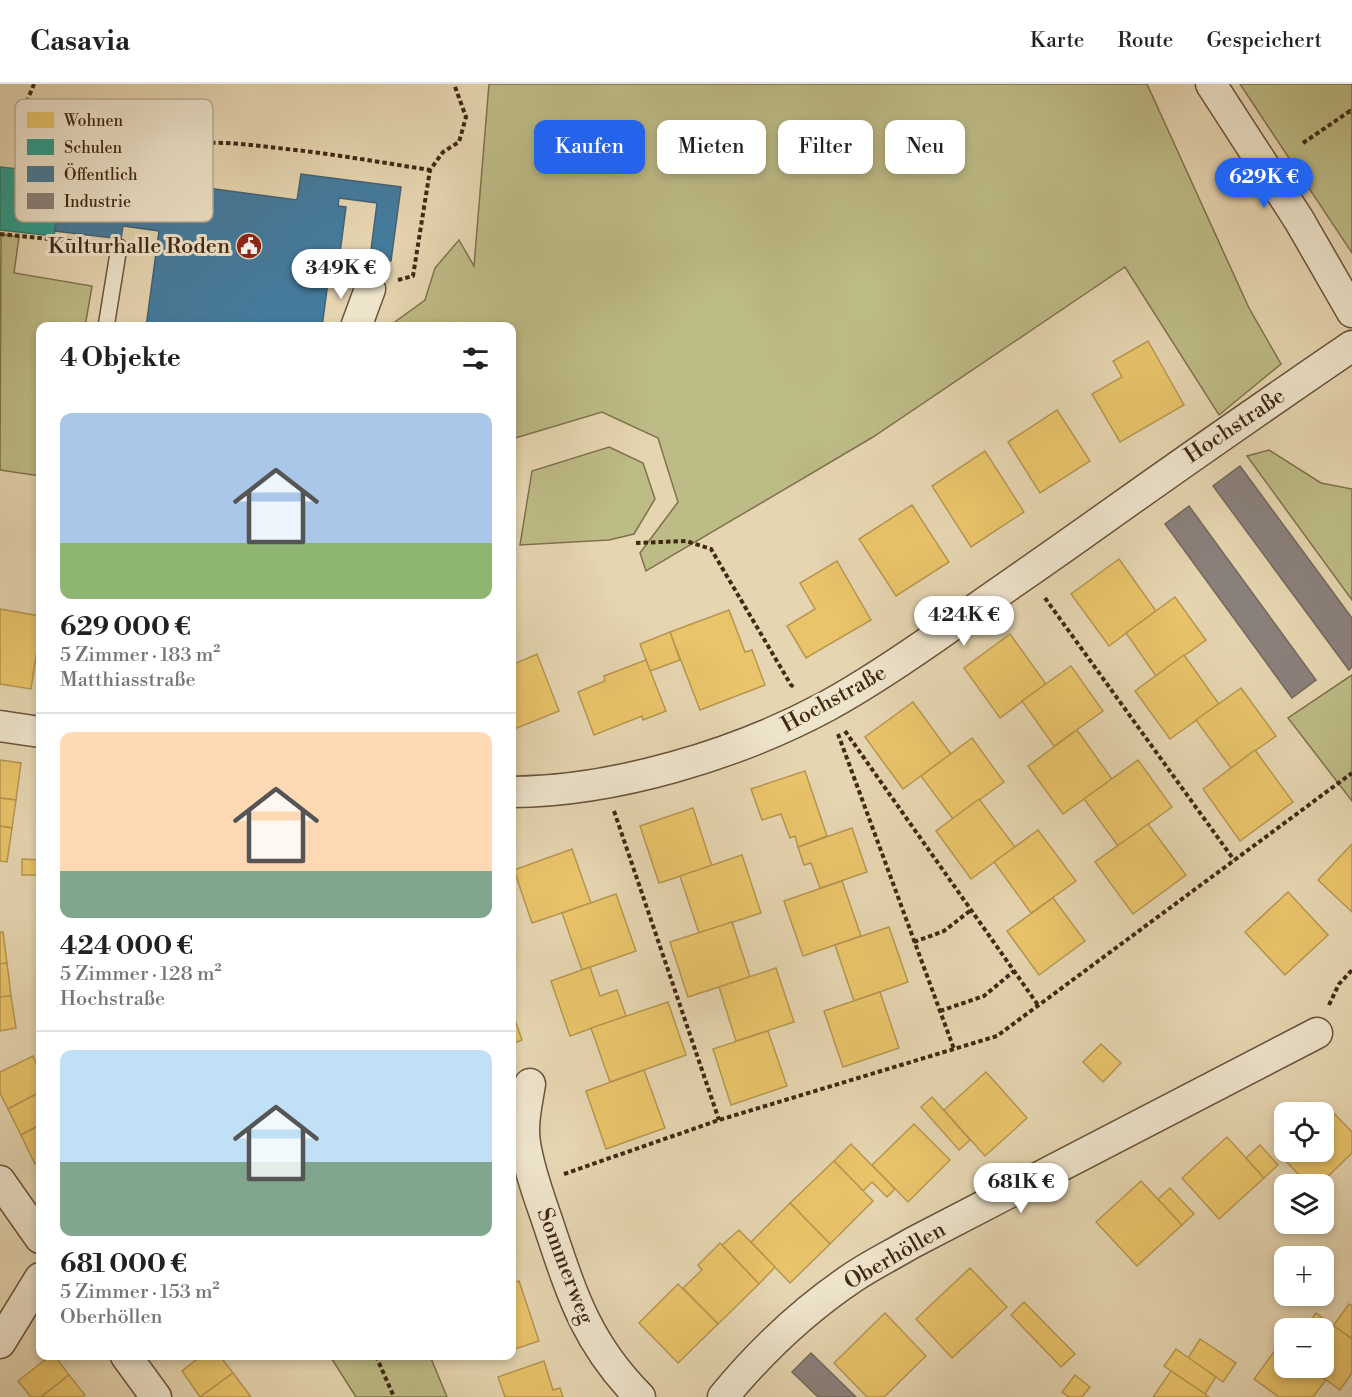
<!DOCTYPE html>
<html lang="de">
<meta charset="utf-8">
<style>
:root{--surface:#fff;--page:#f6f6f6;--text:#202124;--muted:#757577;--line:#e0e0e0;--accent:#2563eb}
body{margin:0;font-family:"Libre Bodoni",serif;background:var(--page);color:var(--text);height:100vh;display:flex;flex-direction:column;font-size:22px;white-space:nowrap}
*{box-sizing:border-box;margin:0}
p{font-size:20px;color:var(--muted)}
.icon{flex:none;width:33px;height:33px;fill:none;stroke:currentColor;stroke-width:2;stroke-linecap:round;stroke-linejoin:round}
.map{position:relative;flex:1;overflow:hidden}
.drawer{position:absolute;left:36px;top:238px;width:480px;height:1038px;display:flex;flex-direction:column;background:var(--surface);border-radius:12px;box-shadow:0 3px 9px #0003}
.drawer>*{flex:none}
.banner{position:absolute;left:534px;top:36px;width:570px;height:54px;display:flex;gap:12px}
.buttons{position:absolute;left:1274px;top:1018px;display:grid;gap:12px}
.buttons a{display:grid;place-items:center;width:60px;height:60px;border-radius:12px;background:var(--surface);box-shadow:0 3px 9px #0003;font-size:30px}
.price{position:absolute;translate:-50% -51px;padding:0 14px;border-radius:21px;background:#fff;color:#222;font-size:20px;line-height:39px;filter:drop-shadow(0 2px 3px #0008)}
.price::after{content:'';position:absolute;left:50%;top:36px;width:18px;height:14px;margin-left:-9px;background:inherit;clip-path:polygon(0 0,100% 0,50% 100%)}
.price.current{background:var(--accent);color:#fff}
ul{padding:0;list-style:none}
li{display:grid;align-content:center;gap:12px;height:318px;padding:0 24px}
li+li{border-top:2px solid var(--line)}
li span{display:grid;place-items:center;height:186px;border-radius:12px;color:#555}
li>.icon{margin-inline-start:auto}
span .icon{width:108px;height:108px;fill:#fffc;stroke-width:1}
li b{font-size:26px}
h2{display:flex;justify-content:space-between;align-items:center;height:72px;padding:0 24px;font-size:26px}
.chip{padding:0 21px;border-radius:12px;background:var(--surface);box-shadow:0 3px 9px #0003;font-size:21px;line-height:54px}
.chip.current{background:var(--accent);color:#fff}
header{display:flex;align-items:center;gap:36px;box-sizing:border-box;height:84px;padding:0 30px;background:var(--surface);border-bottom:2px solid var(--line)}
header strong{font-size:28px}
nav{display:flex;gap:33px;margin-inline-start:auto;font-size:21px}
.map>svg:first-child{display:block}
.green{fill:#bdbb86;stroke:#80724d;stroke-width:1.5}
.homes{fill:#e9c46a;stroke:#b79650;stroke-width:1.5}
.schools{fill:#2a9d8f;stroke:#317a6a;stroke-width:1.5}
.public{fill:#457b9d;stroke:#446274;stroke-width:1.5}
.industry{fill:#8a817c;stroke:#74675d;stroke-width:1.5}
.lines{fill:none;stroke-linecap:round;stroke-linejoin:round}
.service-casing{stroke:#6b543b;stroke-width:18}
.minor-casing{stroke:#6b543b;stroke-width:33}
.path{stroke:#422914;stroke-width:4;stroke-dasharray:4.5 3;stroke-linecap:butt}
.service{stroke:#eee4cc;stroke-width:15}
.minor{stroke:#eee4cc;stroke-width:30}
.labels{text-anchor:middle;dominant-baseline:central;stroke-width:6;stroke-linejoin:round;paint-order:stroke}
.poi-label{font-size:22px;fill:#422914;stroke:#eee4cc;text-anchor:end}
.street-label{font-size:22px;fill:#422914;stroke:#eee4cc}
.key{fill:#eee4cc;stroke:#baac95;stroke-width:1.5}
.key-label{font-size:16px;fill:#422914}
</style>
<header>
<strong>Casavia</strong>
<nav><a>Karte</a><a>Route</a><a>Gespeichert</a></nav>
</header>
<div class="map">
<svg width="1352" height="1313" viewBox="0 0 1352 1313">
<rect width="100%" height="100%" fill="#e5d5b0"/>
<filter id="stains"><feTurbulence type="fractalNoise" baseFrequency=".00333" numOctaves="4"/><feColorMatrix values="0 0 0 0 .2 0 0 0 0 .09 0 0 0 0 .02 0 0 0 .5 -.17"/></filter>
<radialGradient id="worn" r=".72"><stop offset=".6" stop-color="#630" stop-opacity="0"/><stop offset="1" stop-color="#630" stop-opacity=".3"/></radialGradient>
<g class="green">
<path d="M489,0H1147L1249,224L1281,280L1219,331L1125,183L873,353L646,487L640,469L678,418L658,354L602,328L512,355V243H388L425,216L435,184L459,156L474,182Z"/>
<path d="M1240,0H1352V169Z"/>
<path d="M1,150L19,153L14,189L92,202L85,243H40V392L0,386Z"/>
<path d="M609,363L643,379L655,415L634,450L609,456L520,461L532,387Z"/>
<path d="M1269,366L1321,399L1352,405V516L1247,372Z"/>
<path d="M1352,591V717L1288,634Z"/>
<path d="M330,1272H430L447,1313H356Z"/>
</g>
<g class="homes">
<path d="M1148,257L1184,321L1120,358L1092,310L1122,293L1113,277Z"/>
<path d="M1057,326L1090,377L1040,409L1008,358Z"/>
<path d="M985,367L1024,428L971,463L932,402Z"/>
<path d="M912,421L949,478L896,512L859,455Z"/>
<path d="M1119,475L1156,527L1109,562L1071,510Z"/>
<path d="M837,477L871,536L806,574L787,542L815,525L800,499Z"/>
<path d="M1175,513L1206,556L1156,592L1126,549Z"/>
<path d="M0,525L40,532V546L31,605L0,600Z"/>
<path d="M729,526L745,568L752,566L765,601L700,626L670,548Z"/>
<path d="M670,548L680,576L650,587L640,560Z"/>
<path d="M1010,550L1046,600L1000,634L964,584Z"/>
<path d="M537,570L559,627L512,646V581Z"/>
<path d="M1184,571L1219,620L1170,655L1135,607Z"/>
<path d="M646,576L666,627L643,636L642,632L594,651L578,608L605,597L604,592Z"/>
<path d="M1071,582L1103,627L1054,662L1022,617Z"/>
<path d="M1241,604L1276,652L1231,684L1196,636Z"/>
<path d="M913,618L951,670L903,705L865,653Z"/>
<path d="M1077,646L1112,695L1063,730L1028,682Z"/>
<path d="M972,654L1004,698L953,735L921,692Z"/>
<path d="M1255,666L1293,718L1240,757L1203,705Z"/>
<path d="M0,676L21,679L16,716L0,714Z"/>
<path d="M1138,676L1172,723L1118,762L1084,715Z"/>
<path d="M805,687L827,752L798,763L795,752L790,754L781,730L762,736L751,705Z"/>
<path d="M0,714L16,716L12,744L0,742Z"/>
<path d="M979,715L1015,763L971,795L936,747Z"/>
<path d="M693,724L712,782L659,799L640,742Z"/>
<path d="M1148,740L1186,791L1133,830L1095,778Z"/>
<path d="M0,742L12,744L7,778L0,777Z"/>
<path d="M852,744L867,788L820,804L811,779L804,781L798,763Z"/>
<path d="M1038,746L1076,797L1031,829L994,778Z"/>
<path d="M1352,760V828L1318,796Z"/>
<path d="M572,765L591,819L532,839L514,786Z"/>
<path d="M742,771L761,829L699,849L680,792Z"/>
<path d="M22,775L40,776V791H22Z"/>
<path d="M842,797L861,852L803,872L784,817Z"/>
<path d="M1288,808L1328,851L1285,891L1245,848Z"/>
<path d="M616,810L636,867L582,886L562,829Z"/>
<path d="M1053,814L1085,857L1039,891L1007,847Z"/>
<path d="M732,838L750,893L688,913L670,858Z"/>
<path d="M889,843L908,898L854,917L835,861Z"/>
<path d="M0,848H3L7,879L0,880Z"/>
<path d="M7,879L11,912L0,913V880Z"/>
<path d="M590,883L600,912L617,906L626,932L570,952L551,897Z"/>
<path d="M776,884L794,938L736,957L719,903Z"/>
<path d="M880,908L899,964L843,983L824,927Z"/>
<path d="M11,912L16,944L0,947V913Z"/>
<path d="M668,918L686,971L610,998L591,944Z"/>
<path d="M512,927L522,956L512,960Z"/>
<path d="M768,947L787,1002L731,1021L713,965Z"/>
<path d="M1101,960L1121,979L1103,998L1083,978Z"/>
<path d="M33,972L40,988V1008L8,1025L0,1009V988Z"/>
<path d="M644,986L665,1044L606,1065L586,1007Z"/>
<path d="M986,988L1027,1034L985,1072L944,1026Z"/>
<path d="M40,1008V1041L21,1051L8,1025Z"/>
<path d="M932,1013L970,1056L959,1066L921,1023Z"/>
<path d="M1324,1019L1352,1048V1069L1319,1101H1309L1275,1066L1284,1057V1068H1323V1029H1313Z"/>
<path d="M914,1040L950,1076L908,1118L872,1081Z"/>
<path d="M40,1041V1077L35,1080L21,1051Z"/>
<path d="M1227,1053L1264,1094L1219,1135L1182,1094Z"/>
<path d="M851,1060L895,1105L887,1113L872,1098L863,1107L834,1077Z"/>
<path d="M1260,1061L1278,1081L1264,1094L1246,1074Z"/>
<path d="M834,1077L873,1117L830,1160L790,1119Z"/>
<path d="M1141,1097L1182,1141L1137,1182L1096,1138Z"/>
<path d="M1170,1104L1194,1130L1182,1141L1158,1115Z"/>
<path d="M790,1119L830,1160L790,1199L751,1158Z"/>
<path d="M739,1146L775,1183L759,1200L722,1161Z"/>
<path d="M720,1159L759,1200L718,1240L683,1204L702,1186L698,1181Z"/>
<path d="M970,1184L1007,1223L952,1274L916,1235Z"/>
<path d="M519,1197L539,1257L512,1266V1199Z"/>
<path d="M678,1200L718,1240L678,1279L639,1239Z"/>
<path d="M1024,1218L1075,1270L1061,1283L1011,1231Z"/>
<path d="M1349,1220L1352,1222V1255L1333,1242Z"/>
<path d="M885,1229L926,1272L884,1313H867L834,1279Z"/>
<path d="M1316,1229L1352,1255V1289L1340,1306L1310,1284H1323V1245H1304Z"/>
<path d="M1200,1255L1236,1279L1223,1298L1188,1274Z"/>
<path d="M1279,1261L1284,1265V1284H1310L1326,1296L1313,1313H1279L1254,1295Z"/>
<path d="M1176,1265L1216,1293L1205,1310L1164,1282Z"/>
<path d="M50,1272H55L69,1291L41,1313H31L18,1297Z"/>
<path d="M201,1272H220L233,1289L200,1313L182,1287Z"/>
<path d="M544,1277L553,1306L560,1304L563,1313H505L498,1293Z"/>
<path d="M1171,1287L1205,1310L1209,1313H1153Z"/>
<path d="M233,1289L251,1313H200Z"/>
<path d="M69,1291L85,1311L82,1313H41Z"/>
<path d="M1075,1291L1090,1303L1082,1313H1069L1062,1308Z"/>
</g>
<path class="schools" d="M0,83L63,90L54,152L0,146Z"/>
<path class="public" d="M64,85L297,116L301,90L401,103L391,177L370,174L377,119L339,114L338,122L346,123L340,169L359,171L357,187L330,183L322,243H146L159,147L123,142L121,155L55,147Z"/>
<g class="industry">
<path d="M1240,382L1352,534V583L1349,586L1213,402Z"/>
<path d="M1189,422L1316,596L1292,614L1165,440Z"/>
<path d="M811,1269L856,1313H818L792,1288Z"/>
</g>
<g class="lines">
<g class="service-casing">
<path id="service" d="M106,243L119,163"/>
</g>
<g class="minor-casing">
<g id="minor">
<path d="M1211,0L1299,136L1352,228"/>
<path d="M356,243L370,205"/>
<path d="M0,642L40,648"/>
<path d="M512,708C615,707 736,671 827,622C871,598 913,569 954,540C996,510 1039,481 1081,451C1171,387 1261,324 1352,262"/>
<path d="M530,1000C527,1019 522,1039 525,1059C529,1087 540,1115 549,1142C572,1211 587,1260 640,1313"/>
<path d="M0,1097L40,1154"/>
<path d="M0,1259L40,1194"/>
<path d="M126,1272L156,1313"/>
<path d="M723,1313C760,1268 803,1227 852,1194C871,1181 892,1171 912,1159L1317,949"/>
</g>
</g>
<g class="path">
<path d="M34,0C28,15 16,37 31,51C48,67 117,74 141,73C162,71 182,60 204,59C228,58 253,61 277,64C328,69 379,78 430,86"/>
<path d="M1303,59L1350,27L1352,30"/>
<path d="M0,150L98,160"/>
<path d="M398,196L413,192L430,86L443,68L459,58L466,33L454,0"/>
<path d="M636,459L686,457L711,465L791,601L795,604"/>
<path d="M1045,514L1234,776"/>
<path d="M845,647L1038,921"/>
<path d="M838,650L954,965"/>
<path d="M614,727L719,1036"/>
<path d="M914,858L944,847L971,826"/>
<path d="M1329,921L1339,900L1352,886"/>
<path d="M940,927L984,912L1014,887"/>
<path d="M564,1090L719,1036L997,952L1352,689"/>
<path d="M376,1272L394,1313"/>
</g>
<use href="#service" class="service"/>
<use href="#minor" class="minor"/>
</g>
<defs>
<g id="civic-disc" transform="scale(1.35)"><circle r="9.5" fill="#8f2418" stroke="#eee4cc"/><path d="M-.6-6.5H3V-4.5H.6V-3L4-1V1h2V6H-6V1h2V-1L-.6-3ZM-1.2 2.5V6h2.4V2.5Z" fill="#fff"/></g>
</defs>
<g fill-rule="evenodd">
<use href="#civic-disc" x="249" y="162"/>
</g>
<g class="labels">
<g class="poi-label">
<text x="230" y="162">Kulturhalle Roden</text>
</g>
<g class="street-label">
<text transform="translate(1235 342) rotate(-34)">Hochstraße</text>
<text transform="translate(834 615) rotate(-29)">Hochstraße</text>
<text transform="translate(895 1172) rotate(-30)">Oberhöllen</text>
<text transform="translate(565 1182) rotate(69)">Sommerweg</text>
</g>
</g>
<rect x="15" y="15" width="198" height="123" rx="9" class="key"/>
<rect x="27" y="28" width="27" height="16" fill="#e9c46a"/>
<rect x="27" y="55" width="27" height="16" fill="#2a9d8f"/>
<rect x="27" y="82" width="27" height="16" fill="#457b9d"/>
<rect x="27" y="109" width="27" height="16" fill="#8a817c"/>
<g class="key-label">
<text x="64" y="42">Wohnen</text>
<text x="64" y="69">Schulen</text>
<text x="64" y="96">Öffentlich</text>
<text x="64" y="123">Industrie</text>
</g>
<rect width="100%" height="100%" filter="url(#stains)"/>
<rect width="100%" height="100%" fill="url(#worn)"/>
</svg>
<div class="buttons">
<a><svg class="icon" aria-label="locate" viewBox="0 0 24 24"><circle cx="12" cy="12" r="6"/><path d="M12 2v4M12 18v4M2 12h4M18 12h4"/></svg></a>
<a><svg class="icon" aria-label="layers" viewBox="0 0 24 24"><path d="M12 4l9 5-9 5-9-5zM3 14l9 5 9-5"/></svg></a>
<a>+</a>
<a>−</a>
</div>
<b class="price current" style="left:1264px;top:125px">629K €</b>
<b class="price" style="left:341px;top:216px">349K €</b>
<b class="price" style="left:964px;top:563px">424K €</b>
<b class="price" style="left:1021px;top:1130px">681K €</b>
<div class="banner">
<a class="chip current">Kaufen</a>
<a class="chip">Mieten</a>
<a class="chip">Filter</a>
<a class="chip">Neu</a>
</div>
<section class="drawer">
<h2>4 Objekte<svg class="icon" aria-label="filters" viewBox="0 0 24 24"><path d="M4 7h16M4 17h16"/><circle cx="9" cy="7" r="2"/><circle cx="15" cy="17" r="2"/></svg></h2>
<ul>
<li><span style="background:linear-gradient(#a9c7e8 70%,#8fb573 0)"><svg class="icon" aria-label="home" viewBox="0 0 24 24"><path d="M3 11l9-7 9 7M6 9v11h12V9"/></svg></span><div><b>629 000 €</b><p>5 Zimmer · 183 m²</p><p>Matthiasstraße</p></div></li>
<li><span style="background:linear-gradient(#ffd9b3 75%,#7fa58c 0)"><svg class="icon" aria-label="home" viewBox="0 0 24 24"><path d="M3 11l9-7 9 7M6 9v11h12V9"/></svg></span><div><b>424 000 €</b><p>5 Zimmer · 128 m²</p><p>Hochstraße</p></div></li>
<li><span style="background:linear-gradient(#bfe0f5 60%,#7fa58c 0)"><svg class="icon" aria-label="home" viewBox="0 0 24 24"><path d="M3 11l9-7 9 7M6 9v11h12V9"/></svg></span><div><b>681 000 €</b><p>5 Zimmer · 153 m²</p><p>Oberhöllen</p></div></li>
</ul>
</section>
</div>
